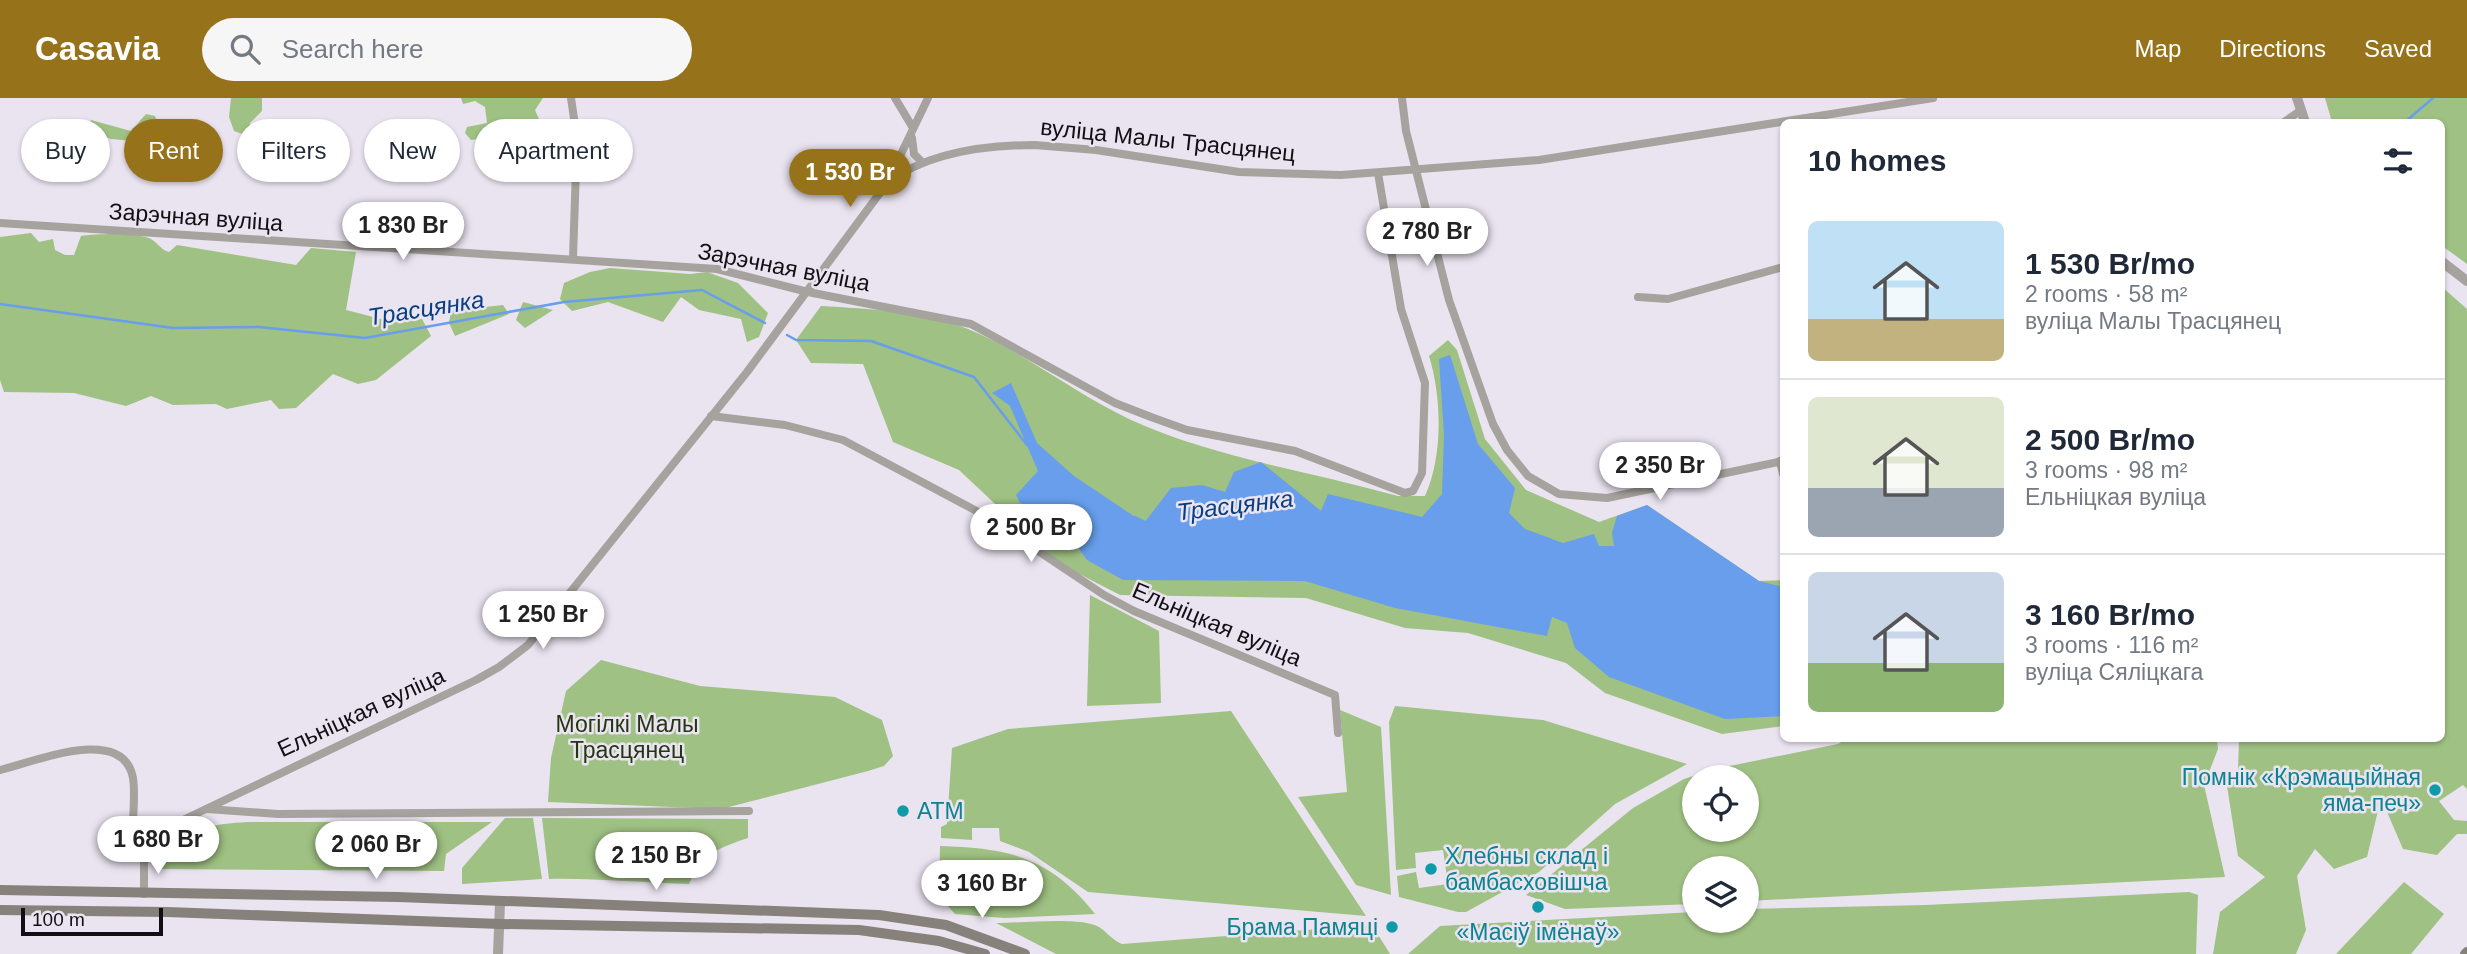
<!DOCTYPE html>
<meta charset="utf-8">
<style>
:root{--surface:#fff;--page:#f6f6f7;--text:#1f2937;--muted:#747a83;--line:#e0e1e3;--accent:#96721b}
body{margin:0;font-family:Helvetica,sans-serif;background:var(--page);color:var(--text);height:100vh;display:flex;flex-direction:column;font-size:26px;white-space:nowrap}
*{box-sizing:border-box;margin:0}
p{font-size:23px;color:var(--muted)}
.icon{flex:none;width:38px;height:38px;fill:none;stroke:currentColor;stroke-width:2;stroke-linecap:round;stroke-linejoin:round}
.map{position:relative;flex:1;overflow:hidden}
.panel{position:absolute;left:1780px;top:21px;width:665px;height:623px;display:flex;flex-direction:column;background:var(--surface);border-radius:10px;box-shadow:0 2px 5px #0004}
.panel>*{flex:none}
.banner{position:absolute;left:21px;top:21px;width:665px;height:63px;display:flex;gap:14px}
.buttons{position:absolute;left:1682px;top:667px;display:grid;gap:14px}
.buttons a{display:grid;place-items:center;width:77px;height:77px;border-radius:50%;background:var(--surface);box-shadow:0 2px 5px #0004;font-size:35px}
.scale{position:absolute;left:21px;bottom:18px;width:142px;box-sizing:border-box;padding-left:7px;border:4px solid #110f13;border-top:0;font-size:19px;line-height:24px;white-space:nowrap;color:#110f13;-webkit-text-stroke:5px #eae3f0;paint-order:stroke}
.price{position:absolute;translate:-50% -60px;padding:0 16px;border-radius:24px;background:#fff;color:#222;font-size:23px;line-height:46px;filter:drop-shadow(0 2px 4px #0008)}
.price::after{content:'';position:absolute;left:50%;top:42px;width:21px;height:16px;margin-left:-10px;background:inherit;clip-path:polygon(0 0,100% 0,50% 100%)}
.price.on{background:var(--accent);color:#fff}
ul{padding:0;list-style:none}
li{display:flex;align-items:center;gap:21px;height:175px;padding:0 28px}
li+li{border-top:2px solid var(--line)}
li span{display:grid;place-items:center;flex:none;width:196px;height:140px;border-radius:10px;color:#555}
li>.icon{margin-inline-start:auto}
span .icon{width:84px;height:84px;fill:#fffc;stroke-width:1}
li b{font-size:30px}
h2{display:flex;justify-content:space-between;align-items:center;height:84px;padding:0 28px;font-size:30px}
.pill{padding:0 24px;border-radius:32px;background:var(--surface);box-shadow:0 2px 5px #0004;font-size:24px;line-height:63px}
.pill.on{background:var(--accent);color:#fff}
header{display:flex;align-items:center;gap:42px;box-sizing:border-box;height:98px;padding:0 35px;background:var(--accent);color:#fff}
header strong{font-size:33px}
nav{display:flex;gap:38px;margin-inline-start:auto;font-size:24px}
.search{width:490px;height:63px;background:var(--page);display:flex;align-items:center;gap:18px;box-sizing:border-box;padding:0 24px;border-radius:38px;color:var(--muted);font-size:26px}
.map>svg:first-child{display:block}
.green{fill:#9fc183;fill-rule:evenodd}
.water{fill:#689eeb}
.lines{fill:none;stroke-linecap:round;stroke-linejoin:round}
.stream{stroke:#689eeb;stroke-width:2.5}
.minor{stroke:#a6a29d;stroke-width:8}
.tertiary{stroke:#a6a29d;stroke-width:10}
.secondary{stroke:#86817a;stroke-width:10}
.culture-dot{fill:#0f9aa8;stroke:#eae3f0;stroke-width:2.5}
.labels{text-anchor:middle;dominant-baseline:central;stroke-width:5;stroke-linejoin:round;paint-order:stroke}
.street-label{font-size:23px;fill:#110f13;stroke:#eae3f0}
.park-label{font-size:23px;fill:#243612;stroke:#eae3f0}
.culture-label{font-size:23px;fill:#0d838f;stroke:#eae3f0;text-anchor:end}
.water-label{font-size:24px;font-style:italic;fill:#083f83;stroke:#eae3f0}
</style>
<header>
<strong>Casavia</strong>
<div class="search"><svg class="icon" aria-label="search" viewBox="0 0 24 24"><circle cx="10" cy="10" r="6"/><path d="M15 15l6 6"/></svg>Search here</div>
<nav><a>Map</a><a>Directions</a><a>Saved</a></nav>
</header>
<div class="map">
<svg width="2467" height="856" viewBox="0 0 2467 856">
<rect width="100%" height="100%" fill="#eae3f0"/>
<g class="green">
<path d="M231,0H262V13L250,25L249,35L256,36L254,40L234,33L229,19Z"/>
<path d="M461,0H543L535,12L542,28L535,32C536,47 534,55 524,65H514L510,72H492L483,63L489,54L479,55L476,48L485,40L471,42L465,35L467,29L487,25L485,9L475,3L463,6Z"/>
<path d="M2325,0H2467V166L2441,147V24H2332Z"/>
<path d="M146,16L155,18L158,26L149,31L143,44L111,41L87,33L91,22L131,33Z"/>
<path d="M31,135L39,144L53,141L55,152L65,157H74L81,138C98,136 134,134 151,141C158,145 161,152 169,154L177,147L296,167L311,150L356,154L346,212L393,224L422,221L431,238L376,282L358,286L333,276L296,310L279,311L271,302L227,311L216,306L173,307L151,298L126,308L74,295L4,294L0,282V139Z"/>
<path d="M610,170L690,176L707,174L738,185L768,215L759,239L747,244L741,221L699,212L681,199L663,224L608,204L572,213L560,201L564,185L590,174Z"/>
<path d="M2441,188L2467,211V691L2463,687L2439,703L2454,722L2467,723V736H2457L2437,757L2403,751L2381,700L2367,759L2334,771L2315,751L2297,778L2306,832L2296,856H2213L2220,814L2265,779L2238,758L2227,688L2238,672L2239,641L2441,640Z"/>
<path d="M523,204L553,212L525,230L516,222Z"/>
<path d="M503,207L509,216L455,238L449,225L451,213Z"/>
<path d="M821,208C869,211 922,213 968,231C1024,254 1075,296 1131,322C1215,360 1309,373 1398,398H1425C1443,358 1442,300 1429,258L1448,242L1457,252L1485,341L1526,392L1599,424L1647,407L1759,483L1783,482V628L1722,636L1605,595L1566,565L1468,535L1405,530L1306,500L1120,497L1058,465L959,372L893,344L863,266L811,265L796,242Z"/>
<path d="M1090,497L1159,533L1161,605L1087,608Z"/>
<path d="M601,562L700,588L835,599L882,622L893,658L884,668L868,673L721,711L548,704L551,660L566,593Z"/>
<path d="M1395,608L1543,622L1687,666L1615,706L1539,774L1466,814H1458L1399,799L1397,778L1416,774L1419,790L1448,786L1443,752L1415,755L1416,770L1396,772L1389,624Z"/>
<path d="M1340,612L1381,629L1391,797L1356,787L1298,699L1347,694Z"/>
<path d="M1231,613L1366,818L1088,794L1029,754L1000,743L999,730H972V742L941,740V729L947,726L952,650L1008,631Z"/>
<path d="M1846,641H2217L2218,651L2204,687L2225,779L1747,803L1746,770H1694V806L1565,811L1526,797L1633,710L1684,681L1715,671L1838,646ZM1694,679H1746V732H1694Z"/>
<path d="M505,720H533L542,781L462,786V770Z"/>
<path d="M542,720L748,721V740C718,750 702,756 689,786C642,785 597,780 549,781Z"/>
<path d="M248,724H492L446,756L444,773L156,771L159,751C186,730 214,726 248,724Z"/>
<path d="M940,748C1009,750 1050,759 1095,816L1004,820L955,816L939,798Z"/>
<path d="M2404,784L2444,816L2411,856H2336Z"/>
<path d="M2189,794L2198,797L2196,856H1408L1440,828L1694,814V822H1746L1747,811L1926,807Z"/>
<path d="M996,825C1020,825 1069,820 1091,826C1105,829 1110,842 1122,846L1372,827L1390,856H1056Z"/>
</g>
<path class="water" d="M1450,257L1478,346L1515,390L1509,415L1525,431L1563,445L1594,436L1599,448H1614L1612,435L1617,418L1647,407L1759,483L1783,489V618L1725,621L1609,579L1575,550L1567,525L1552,519L1547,538L1395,510L1305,483L1123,482L1087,462L1077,448L1078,432L1067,425L1063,416L1020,405L1016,397L1038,373L1010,308L992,295L1011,285L1037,345L1074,378L1144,425L1171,390L1202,387L1225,394L1234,374L1261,364L1321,413L1328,396L1422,419L1442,396L1444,337L1439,261Z"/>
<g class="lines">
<g class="stream">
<path d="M2405,24L2433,0"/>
<path d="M0,206L173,230L259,229L365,240L564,204L702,192L765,225"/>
<path d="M787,237L796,242L871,243L974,279L1027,347"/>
<path d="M1134,419L1147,425"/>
</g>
<g class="minor">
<path d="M571,0L577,41L573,160"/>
<path d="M895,0L913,30"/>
<path d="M1402,0L1406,33L1449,202L1493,326L1507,352L1528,378L1559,396L1607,400L1783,363"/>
<path d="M2284,24L2300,13"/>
<path d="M912,40L914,56L922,64"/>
<path d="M889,81L928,0"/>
<path d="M0,125L717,171L808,194L971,226L1115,305L1151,319L1187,332L1295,353L1405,395L1413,393L1422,375L1425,285L1401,211L1378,75"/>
<path d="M1638,199L1668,201L1783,169"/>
<path d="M711,318L785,327L843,342L986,418L1104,497L1134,513L1335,597L1338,635"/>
<path d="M1780,363L1783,376"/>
<path d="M0,672C34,664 123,626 133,680C136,700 132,724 132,745L144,760V796"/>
<path d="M207,711L278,716L749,713"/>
<path d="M132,745L152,741"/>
<path d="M144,760L152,741L183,722L476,582L499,569L528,547L747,274L888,84C928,55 986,47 1035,47L1096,52L1239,74L1341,77L1539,62L1933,0"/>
</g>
<g class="tertiary">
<path d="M2297,0L2305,24"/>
<path d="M2441,163L2467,183"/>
<path d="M498,856L500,805"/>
</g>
<g class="secondary">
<path d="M0,792L398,799L879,817L946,827L1025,856"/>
<path d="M0,812L167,814L501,826L859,832L939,843L985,856"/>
<path d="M2465,856L2467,854"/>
</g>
</g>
<g class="culture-dot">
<circle cx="2435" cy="692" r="7"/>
<circle cx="903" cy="713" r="7"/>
<circle cx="1431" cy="771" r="7"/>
<circle cx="1538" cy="809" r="7"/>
<circle cx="1392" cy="829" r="7"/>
</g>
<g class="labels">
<g class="street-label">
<text transform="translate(1168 42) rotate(6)">вуліца Малы Трасцянец</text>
<text transform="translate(196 119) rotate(4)">Зарэчная вуліца</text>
<text transform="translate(784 169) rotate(11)">Зарэчная вуліца</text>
<text transform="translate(1217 526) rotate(23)">Ельніцкая вуліца</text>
<text transform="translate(361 614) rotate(-25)">Ельніцкая вуліца</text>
</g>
<g class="park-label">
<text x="627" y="626">Могілкі Малы<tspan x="627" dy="26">Трасцянец</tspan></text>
</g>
<g class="culture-label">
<text x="2421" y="679">Помнік «Крэмацыйная<tspan x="2421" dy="26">яма-печ»</tspan></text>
<text x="917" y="713" text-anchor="start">АТМ</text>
<text x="1445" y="758" text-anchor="start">Хлебны склад і<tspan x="1445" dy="26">бамбасховішча</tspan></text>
<text x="1378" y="829">Брама Памяці</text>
<text x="1538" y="834" text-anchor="middle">«Масіў імёнаў»</text>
</g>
<g class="water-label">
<text transform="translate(426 210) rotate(-9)">Трасцянка</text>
<text transform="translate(1235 407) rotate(-7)">Трасцянка</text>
</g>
</g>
</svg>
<div class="buttons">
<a><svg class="icon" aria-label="locate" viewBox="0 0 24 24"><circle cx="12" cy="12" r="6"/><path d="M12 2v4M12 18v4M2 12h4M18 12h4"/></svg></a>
<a><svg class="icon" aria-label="layers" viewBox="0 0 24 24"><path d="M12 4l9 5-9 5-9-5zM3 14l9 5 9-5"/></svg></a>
</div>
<div class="scale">100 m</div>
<b class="price on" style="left:850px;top:111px">1 530 Br</b>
<b class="price" style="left:403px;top:164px">1 830 Br</b>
<b class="price" style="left:1427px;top:170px">2 780 Br</b>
<b class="price" style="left:1660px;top:404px">2 350 Br</b>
<b class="price" style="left:1031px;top:466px">2 500 Br</b>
<b class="price" style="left:543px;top:553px">1 250 Br</b>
<b class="price" style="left:158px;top:778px">1 680 Br</b>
<b class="price" style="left:376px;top:783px">2 060 Br</b>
<b class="price" style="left:656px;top:794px">2 150 Br</b>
<b class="price" style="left:982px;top:822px">3 160 Br</b>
<div class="banner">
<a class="pill">Buy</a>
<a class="pill on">Rent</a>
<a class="pill">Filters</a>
<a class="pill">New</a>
<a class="pill">Apartment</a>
</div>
<section class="panel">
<h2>10 homes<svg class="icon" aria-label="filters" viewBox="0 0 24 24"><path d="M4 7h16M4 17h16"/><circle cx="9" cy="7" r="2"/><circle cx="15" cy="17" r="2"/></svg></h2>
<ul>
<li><span style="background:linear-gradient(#bfe0f5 70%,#c2b280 0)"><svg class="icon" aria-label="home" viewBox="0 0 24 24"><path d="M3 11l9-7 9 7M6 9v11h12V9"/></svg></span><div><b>1 530 Br/mo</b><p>2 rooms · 58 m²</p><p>вуліца Малы Трасцянец</p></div></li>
<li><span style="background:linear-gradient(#dfe7d0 65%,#9aa5b1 0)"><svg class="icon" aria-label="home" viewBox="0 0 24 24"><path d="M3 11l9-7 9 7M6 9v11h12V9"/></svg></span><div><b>2 500 Br/mo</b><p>3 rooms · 98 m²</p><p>Ельніцкая вуліца</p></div></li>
<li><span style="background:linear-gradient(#c9d6e8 65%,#8fb573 0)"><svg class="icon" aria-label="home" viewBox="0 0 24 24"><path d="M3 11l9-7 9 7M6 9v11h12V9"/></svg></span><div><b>3 160 Br/mo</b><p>3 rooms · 116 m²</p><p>вуліца Сяліцкага</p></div></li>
</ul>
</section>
</div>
